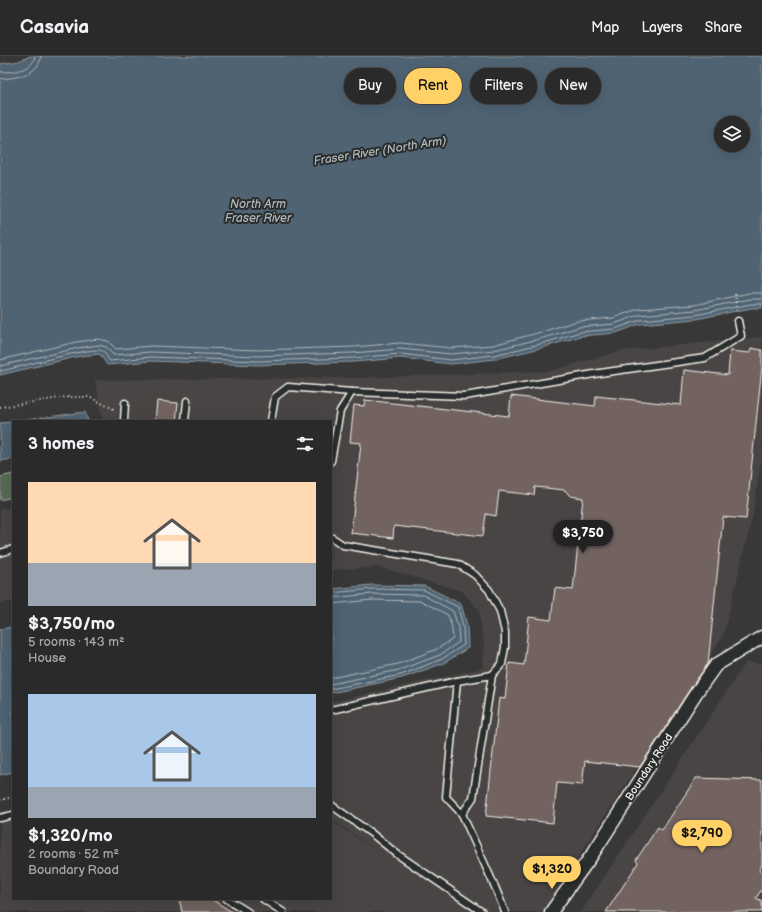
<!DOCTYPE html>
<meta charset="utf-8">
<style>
:root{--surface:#2a2a2a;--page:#363636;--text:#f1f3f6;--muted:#a5a7a8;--line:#464647;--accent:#ffd166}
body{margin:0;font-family:"Balsamiq Sans",sans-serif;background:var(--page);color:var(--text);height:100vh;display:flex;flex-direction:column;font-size:15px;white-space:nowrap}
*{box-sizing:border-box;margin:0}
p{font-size:13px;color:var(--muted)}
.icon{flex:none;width:22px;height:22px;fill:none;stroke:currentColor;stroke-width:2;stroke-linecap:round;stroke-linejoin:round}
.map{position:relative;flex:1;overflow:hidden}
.panel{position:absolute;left:12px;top:364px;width:320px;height:480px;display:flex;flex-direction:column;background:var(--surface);border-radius:0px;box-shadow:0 4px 16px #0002,0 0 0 1px var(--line)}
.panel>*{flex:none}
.banner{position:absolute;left:344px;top:12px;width:358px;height:36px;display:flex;gap:8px}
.fabs{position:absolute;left:714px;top:60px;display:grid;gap:8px}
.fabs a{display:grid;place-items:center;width:36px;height:36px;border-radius:50%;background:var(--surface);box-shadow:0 4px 16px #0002,0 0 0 1px var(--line);font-size:20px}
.price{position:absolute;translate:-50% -34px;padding:0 9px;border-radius:14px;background:var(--accent);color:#111;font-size:13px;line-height:26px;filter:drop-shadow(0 1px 2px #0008)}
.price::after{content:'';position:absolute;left:50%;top:24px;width:12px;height:9px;margin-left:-6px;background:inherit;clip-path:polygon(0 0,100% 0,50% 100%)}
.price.selected{background:#222;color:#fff}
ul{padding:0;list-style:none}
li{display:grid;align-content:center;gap:8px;height:212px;padding:0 16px}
li span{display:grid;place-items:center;height:124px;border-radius:0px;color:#555}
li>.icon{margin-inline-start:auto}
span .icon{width:72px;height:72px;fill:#fffc;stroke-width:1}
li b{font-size:17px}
h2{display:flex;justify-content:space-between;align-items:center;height:48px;padding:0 16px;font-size:17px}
.chip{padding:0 14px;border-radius:18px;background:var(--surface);box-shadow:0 4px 16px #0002,0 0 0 1px var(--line);font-size:14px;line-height:36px}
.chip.selected{background:var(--accent);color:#111}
header{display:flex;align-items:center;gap:24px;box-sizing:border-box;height:56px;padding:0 20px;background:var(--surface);border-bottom:1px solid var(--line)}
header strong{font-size:19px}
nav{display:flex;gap:22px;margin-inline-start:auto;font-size:14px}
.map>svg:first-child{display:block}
.built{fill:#494544}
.green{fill:#586b56;stroke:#a6ae9f}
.water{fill:#506373;stroke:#929ca2;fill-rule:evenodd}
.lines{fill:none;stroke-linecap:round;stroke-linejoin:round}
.shore{stroke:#b2b8b9;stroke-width:1}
.building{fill:#726361;stroke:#f4f1e8}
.lane-casing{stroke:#f4f1e8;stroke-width:9}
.street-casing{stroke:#f4f1e8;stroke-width:15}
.path{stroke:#f4f1e8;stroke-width:2;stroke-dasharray:1 3;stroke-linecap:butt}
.lane{stroke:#2a2d2e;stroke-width:6}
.street{stroke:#2a2d2e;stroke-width:12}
.labels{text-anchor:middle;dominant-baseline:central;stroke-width:4;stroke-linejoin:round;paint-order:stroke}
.street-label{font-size:11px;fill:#f4f1e8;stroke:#2a2d2e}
.water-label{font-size:12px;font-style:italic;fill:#b2b8b9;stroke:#2a2d2e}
</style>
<header>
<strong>Casavia</strong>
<nav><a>Map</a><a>Layers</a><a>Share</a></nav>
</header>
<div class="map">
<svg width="762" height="856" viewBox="0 0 762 856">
<rect width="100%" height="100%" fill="#383838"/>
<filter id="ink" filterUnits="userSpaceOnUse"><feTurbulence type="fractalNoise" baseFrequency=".025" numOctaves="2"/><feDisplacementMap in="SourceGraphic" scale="8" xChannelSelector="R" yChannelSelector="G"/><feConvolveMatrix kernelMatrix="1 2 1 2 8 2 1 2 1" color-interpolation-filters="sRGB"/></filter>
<g filter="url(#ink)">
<g class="built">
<path d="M762,281V397L753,458L723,580L542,856H0V758L13,754V843H331V765L387,801L331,763V646L483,612L484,591L479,554L462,535L378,511L331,514V365H103L95,324L357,322L550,315L620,295Z"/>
<path d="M13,451V545L0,547V453Z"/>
<path d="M746,606L762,608V856H581Z"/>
</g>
<path class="green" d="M13,418V441L0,444V421Z"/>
<g class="water">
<path d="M30,0H762V252H751L696,263L640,268L616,277L581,280L545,291L495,303L451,308L400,302L354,306L258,309L151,305L107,309L100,298L80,300L0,319V8L19,5ZM721,67H743V89H721Z"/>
<path d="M85,356L88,365H18Z"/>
<path d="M13,366V403L0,405V367Z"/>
<path d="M372,529L425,530L461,548L467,569L468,592L444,607L402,622L331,637V533Z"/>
<path d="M13,571V716L0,719V573Z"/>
</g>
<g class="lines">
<g class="shore">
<path d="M0,16C11,16 34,15 35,0"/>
<path d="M0,23C15,22 40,19 41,0"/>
<path d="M0,304L76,286L98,283L108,285L116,293L152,290L258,294L353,291L400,287L451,292L493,289L541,276L577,265L613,262L638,253L694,249L749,237H762"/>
<path d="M0,310L78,292L99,289L106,291L113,299L151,296L258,300L353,297L400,293L451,298L494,294L543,282L579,271L614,268L639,259L695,254L750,243H762"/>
<path d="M0,315C15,313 94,289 103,295C106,297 107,302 110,305L151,301L258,305L353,302L400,298L451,304L494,299L544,287L580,276L615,273L640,264L695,259L751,248H762"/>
<path d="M331,537L372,533L424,534L458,551L463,570L464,589L442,603L401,619L331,633"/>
<path d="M331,542L372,538L423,539L453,555L458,571L459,586L440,599L399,614L331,628"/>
<path d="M331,548L372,544L421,545L448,559L452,572L453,583L437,593L398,608L331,622"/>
</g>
</g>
<g class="building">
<path d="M751,292L762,294V310L746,463L723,461L708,608L690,633L640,711L585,705L582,729L557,727L553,767L486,760L499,642L505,643L509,607L524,609L529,561L551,564L555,532L573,534L583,442L570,440L565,434L535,431L534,439L499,435L496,460L486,458L483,480L394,470L393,482L351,477L361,387L350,386L354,349L364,350L365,344L509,360L511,340L595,350L596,340L681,349L684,314L728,319L730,295L750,297Z"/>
<path d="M157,345L178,347L176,365H155Z"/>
<path d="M696,722L762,724V808L759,815L762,817V833L756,842L762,845V856H606L638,807L636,804L658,771L662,774Z"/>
<path d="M179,843H211L232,856H182Z"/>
</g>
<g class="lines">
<g class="lane-casing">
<g id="lane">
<path d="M124,365L125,347"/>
<path d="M185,365L187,345"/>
<path d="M271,365L275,341L288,331L352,336"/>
<path d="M331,405L340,355L352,336L465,340L600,317L705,302L741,280L738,265"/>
<path d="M331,481L343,489L458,508L475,519L489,534L500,555L505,576V591L502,608L492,619L457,625L331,654"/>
<path d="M0,497L13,493"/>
<path d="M457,625L446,741L462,758L495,831L505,856"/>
<path d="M331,749L371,777L397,798L482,856"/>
<path d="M462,758L473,742L492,619"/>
<path d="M0,762L13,759"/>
<path d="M227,843L248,856"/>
<path d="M263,843L283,856"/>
</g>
</g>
<g class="street-casing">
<path id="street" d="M551,856L592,799L696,637L716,609L762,581"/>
</g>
<g class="path">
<path d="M735,238L737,257"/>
<path d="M0,351L66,341H89L116,354"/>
<path d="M0,744L13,741"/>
</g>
<use href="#lane" class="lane"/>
<use href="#street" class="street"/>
</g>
</g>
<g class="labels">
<g class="street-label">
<text transform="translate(649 711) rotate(-57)">Boundary Road</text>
</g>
<g class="water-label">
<text transform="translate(380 95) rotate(-9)">Fraser River (North Arm)</text>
<text x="258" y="148">North Arm<tspan x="258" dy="14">Fraser River</tspan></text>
</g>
</g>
</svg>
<div class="fabs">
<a><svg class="icon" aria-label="layers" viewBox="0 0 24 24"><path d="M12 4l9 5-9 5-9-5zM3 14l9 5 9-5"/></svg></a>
</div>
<b class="price selected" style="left:583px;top:498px">$3,750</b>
<b class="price" style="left:702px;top:798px">$2,790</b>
<b class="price" style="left:552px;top:834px">$1,320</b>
<div class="banner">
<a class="chip">Buy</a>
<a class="chip selected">Rent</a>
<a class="chip">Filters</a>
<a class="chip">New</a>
</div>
<section class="panel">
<h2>3 homes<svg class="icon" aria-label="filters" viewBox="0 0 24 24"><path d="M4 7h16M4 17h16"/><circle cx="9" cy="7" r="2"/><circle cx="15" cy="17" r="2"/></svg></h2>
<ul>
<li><span style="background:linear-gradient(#ffd9b3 65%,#9aa5b1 0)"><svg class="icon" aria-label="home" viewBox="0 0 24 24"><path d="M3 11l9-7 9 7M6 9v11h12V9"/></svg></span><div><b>$3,750/mo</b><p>5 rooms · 143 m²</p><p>House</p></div></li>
<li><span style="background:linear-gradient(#a9c7e8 75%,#9aa5b1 0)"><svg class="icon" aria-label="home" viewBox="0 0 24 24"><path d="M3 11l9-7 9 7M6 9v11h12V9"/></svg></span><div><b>$1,320/mo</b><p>2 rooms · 52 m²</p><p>Boundary Road</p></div></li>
</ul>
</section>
</div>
